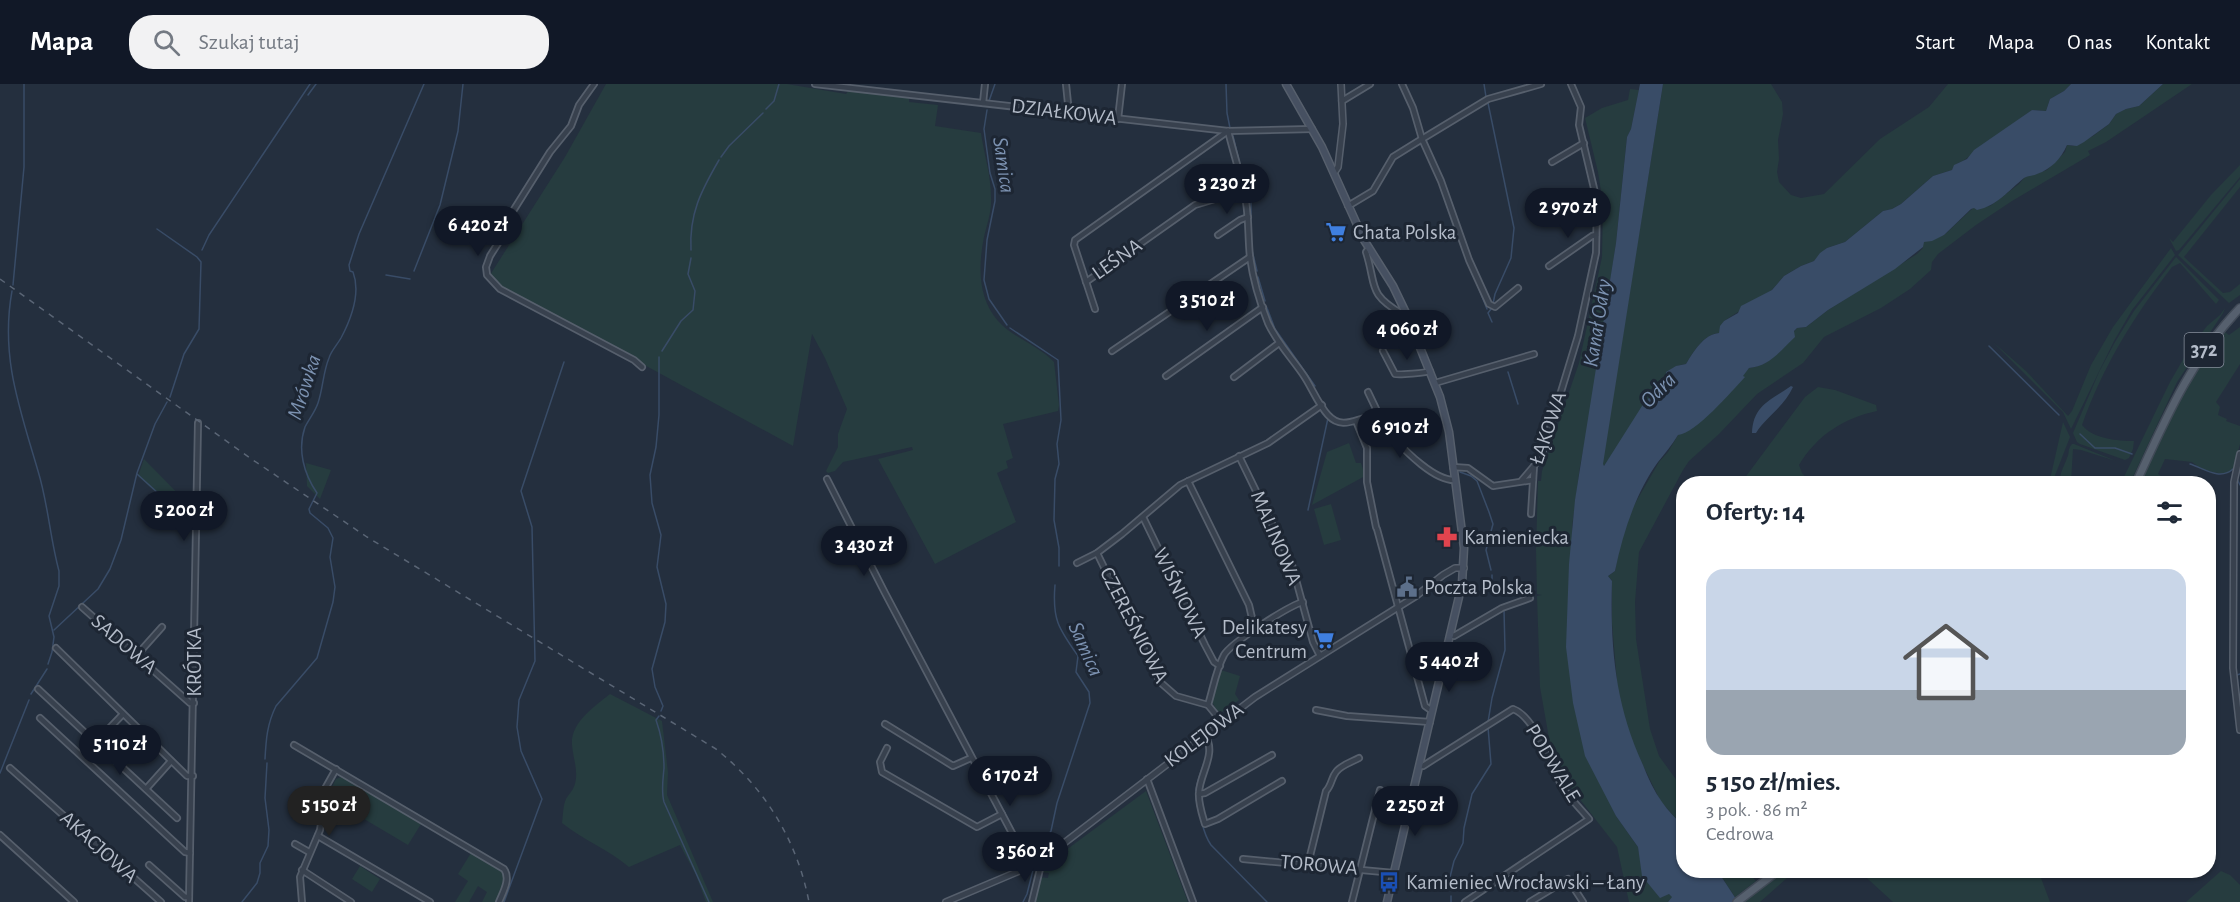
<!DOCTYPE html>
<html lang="pl">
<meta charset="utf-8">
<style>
:root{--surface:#fff;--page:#f2f2f3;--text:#1f2937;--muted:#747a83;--line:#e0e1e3;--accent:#111827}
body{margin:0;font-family:"Alegreya Sans",sans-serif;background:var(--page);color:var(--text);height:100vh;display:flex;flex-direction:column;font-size:22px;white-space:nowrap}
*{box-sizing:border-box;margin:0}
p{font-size:20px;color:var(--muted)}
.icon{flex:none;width:33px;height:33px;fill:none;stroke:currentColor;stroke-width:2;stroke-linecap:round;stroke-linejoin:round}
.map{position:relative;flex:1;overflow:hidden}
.side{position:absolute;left:1676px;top:392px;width:540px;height:402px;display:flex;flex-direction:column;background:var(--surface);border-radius:24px;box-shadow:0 2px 4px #0004}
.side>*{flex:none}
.price{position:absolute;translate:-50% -51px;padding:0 14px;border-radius:21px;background:var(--accent);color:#fff;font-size:20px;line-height:39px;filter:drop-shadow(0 2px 3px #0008)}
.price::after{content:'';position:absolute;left:50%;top:36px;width:18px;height:14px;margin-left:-9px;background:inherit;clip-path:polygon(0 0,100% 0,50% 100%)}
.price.on{background:#222;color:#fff}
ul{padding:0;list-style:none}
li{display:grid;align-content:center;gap:12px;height:318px;padding:0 30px}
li+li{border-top:2px solid var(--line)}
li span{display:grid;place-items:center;height:186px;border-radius:18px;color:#555}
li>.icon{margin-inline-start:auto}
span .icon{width:108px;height:108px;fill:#fffc;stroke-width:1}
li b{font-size:26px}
h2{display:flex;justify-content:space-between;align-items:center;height:72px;padding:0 30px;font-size:26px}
header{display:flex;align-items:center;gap:36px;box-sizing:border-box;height:84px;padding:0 30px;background:var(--accent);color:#fff}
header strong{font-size:28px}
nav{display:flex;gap:33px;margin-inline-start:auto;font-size:21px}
.search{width:420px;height:54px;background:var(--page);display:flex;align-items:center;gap:15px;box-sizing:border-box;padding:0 21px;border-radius:24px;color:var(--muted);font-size:22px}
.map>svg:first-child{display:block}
.green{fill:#263c3f}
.water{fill:#394c67}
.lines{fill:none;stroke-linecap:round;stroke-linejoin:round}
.stream{stroke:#394c67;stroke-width:1.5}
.minor-casing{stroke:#565f6c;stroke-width:8}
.tertiary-casing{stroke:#565f6c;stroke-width:8}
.secondary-casing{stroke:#565f6c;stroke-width:9}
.primary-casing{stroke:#414a57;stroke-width:10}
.minor{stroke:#38414e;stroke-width:4.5}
.tertiary{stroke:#38414e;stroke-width:5}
.secondary{stroke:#465061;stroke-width:6}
.primary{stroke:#56606e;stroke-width:7}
.rail{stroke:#5a6575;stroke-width:1.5;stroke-dasharray:6 6;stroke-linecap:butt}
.labels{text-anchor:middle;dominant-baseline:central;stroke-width:6;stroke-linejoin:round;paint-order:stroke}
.shield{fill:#1d2633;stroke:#878f9c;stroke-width:1.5}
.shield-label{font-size:20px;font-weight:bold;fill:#b4bcc9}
.street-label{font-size:21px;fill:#b4bcc9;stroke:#1d2633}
.poi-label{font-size:21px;fill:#b4bcc9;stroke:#1d2633;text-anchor:start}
.water-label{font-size:22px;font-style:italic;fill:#7c92b1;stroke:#1d2633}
</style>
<header>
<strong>Mapa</strong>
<div class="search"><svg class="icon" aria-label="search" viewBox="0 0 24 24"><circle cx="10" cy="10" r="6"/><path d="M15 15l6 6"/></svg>Szukaj tutaj</div>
<nav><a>Start</a><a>Mapa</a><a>O nas</a><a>Kontakt</a></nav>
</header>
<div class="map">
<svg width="2240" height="818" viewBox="0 0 2240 818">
<rect width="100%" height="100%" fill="#242f3e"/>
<g class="green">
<path d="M606,0H787L846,10L850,5L909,12V18L938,21L935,42L981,49C984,70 991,91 991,113C992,127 987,140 984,153C978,182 978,214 998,237C1012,253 1038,261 1054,278L1059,321L1058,327L1003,340L1013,374L1006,377L1008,384L997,389L1016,438L935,480L878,375L913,366L912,363L843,378L835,387L828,389L826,387L838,363V350L847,325L825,274L812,250L793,362L496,200L490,191L565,73Z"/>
<path d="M1663,0H1771L1782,18L1783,30L1778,56L1779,75L1777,88L1779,98L1791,111L1801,114L1824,110L1880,55L1929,23L1948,0H2071L2064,7L2050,15L2046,27L2032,26L1963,77L1958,79L1952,86L1933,92L1901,120L1892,125L1883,127L1845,158L1827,164L1814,177L1801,182L1784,192L1772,206L1724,237L1719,249C1704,250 1693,268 1686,280C1677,281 1668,285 1666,294L1604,382L1602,380Z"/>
<path d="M2163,0H2192L2106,58L2088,67L2090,71L2012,117L1976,141L1938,170L1932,178L1931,186L1910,205L1881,224L1824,253L1803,279L1757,310L1719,350L1689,377L1683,386L1639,468L1635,518L1636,555L1650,645L1659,672L1683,705V742L1661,718L1630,655L1618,610L1612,539V497L1608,492L1615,487L1621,456L1633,423L1659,378L1668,368L1678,351L1749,284C1772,282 1782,261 1797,244L1806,243L1828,226L1917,170L1923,164V158L1944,151L1973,124L1990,122L2019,100L2025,93L2047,86L2065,68L2067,61L2073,62L2093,52L2109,40L2116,30L2126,25L2139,22Z"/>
<path d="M1630,5L1639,6L1631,45L1627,53L1616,159L1589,338L1580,382L1572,443L1610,719L1616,732L1638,763L1643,792L1673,813L1668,818H1629L1617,763L1565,696L1550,660L1540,603L1537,512L1542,511L1537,510L1536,467L1538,397H1541L1542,387L1579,279L1602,173L1603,120L1598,88L1585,34L1602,24L1628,16Z"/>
<path d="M2240,81V93L2179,166L2176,167L2169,154L2173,158L2211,111Z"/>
<path d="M2240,95V103L2184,173L2223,209L2230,208L2240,200V211L2229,219L2178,171Z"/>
<path d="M2171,164L2175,171L2132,226L2114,257L2071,345L2063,328L1993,258L2026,287L2068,332L2072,327L2091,281L2113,243Z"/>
<path d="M2176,173L2219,216L2216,220L2180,179L2172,183C2134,232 2103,282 2082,341C2093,355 2118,357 2134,357L2133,365L2129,374L2125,376L2080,360L2077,358L2073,349L2099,288L2115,258L2134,227Z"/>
<path d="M2225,224L2223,229L2177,298L2130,399H2121L2170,298L2188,267L2207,242L2220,231Z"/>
<path d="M2227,242L2228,243L2225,248L2229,251L2240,243V280L2216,318L2220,323L2218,331L2227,335L2226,337L2240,342V360L2234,383L2229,389L2223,390L2203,386L2192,378L2165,375L2158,390L2161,392L2155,399H2140L2173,326L2195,286Z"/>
<path d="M1818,303L1835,306L1876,321L1877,327C1844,334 1817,351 1799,381L1802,389L1811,399H1741L1805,313Z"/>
<path d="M2063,338L2070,353L2054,394L2056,399H2047L2051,391Z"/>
<path d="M1349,359L1356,379H1361L1365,392L1312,421L1327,368Z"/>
<path d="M2072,360H2074L2116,377L2081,366L2073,365L2071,399H2060C2059,389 2064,383 2067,374C2070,368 2067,366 2072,360Z"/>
<path d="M144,375L194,426V443L138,392Z"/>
<path d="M306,379L331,386L320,415L307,402Z"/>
<path d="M1331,420L1341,456L1324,461L1314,425Z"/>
<path d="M1221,586L1240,592L1235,610L1239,616L1222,628H1218L1212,618Z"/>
<path d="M610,610L662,637L668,688L667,711L713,818H706L696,791L680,761L629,783C608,765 583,756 562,739C563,732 563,721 566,715C571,707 575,705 576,694C577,683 573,673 572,661C570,639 595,622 610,610Z"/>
<path d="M341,693L421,740L408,761L327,713L336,695Z"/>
<path d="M1146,707L1188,818H1034L1040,793L1048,794L1049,789L1041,788L1043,783Z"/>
<path d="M471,769L504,789L506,795L497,818H482L487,808L478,802L469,818H455L468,797L458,790Z"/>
<path d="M360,782L380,795L372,808L352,795Z"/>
<path d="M1717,786H1746L1756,797L1738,811L1743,817L1783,786H1796L1760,818H1738Z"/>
<path d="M1858,786H2038L2050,818H1893Z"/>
<path d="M2221,787L2230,791L2240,801V818H2186Z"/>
</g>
<g class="water">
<path d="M1640,0H1663L1603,380L1604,382L1642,322L1666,294V288L1676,282L1686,280C1693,268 1704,250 1719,249L1720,242L1724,237L1738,229L1741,222L1772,206L1784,192L1801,182L1814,177L1820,169L1827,164L1845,158L1883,127L1892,125L1901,120L1933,92L1952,86L1954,81L1967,75L1974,66L2032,26L2046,27L2050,15L2064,7L2071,0H2163L2139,22L2126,25L2116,30L2109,40L2084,58L2077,62L2067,61C2061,75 2051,85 2037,90C2033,92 2027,92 2024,94C2009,106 1997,122 1977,126L1974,124L1971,125L1944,151L1932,157L1924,158L1923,163L1895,185L1828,226L1806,243L1797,244L1794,247L1795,253C1780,267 1769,283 1749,284L1743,292L1745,293C1732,307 1695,350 1678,351C1672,361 1665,369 1658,378C1635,410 1623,449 1615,487L1608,492L1612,497C1610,562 1615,621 1643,681C1648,694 1654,707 1662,718C1668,727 1676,734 1683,742V786H1717L1738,818H1668L1672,813L1669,810L1660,814L1642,792L1638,763L1616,732L1585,672L1573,619L1566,563L1569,480L1575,416L1616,159L1627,53L1631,45Z"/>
<path d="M1791,302L1793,303C1784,323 1766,333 1756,349H1752C1753,321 1771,316 1791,302Z"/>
</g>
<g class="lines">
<g class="stream">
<path d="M1226,0L1227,29L1230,44"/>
<path d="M1484,0L1486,13"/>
<path d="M308,11L316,0"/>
<path d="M989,17L995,0"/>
<path d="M1488,19L1514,144L1511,174L1495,210L1493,220"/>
<path d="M766,25L774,17L779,0"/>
<path d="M987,26L984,45L990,89L995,105V117L987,156L984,196L989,215L1007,241"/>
<path d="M1233,52L1242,89"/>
<path d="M721,73L729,62L763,29"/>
<path d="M1244,99L1251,118V162L1257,187"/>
<path d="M1443,110L1449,127"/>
<path d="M157,145L197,173L201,178L199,245L184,270L170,313"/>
<path d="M202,166L209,151L310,0"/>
<path d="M691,166C689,130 701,107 719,76"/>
<path d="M1470,184L1473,192"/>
<path d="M414,187L440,121L458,47L463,0"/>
<path d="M386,191L410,195"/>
<path d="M1258,193L1265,217"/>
<path d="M1475,195L1487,225"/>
<path d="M13,201L24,83V0"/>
<path d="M12,207C0,273 20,325 38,387C48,419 50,454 59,487V502L49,532L54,553L52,568L48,580"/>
<path d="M1267,224L1275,245L1315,302"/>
<path d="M1491,225L1488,229L1492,238"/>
<path d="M1010,244L1058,276L1061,336L1057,360L1059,380L1055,395L1054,436L1059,464V482"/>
<path d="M1989,262L2059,331"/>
<path d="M662,267L681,237L693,226L695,207L688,190L691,174"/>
<path d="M659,273V331L656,363L650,391L652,419L661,451L657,483L666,520L665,538L652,585L655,603L663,622L661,627"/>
<path d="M1508,288L1518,320"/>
<path d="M2080,350L2095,364H2115L2132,370"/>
<path d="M2190,380C2203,384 2220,397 2233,385"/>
<path d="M1460,388L1471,392L1477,397L1489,428L1493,440L1486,466L1491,486"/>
<path d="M137,390L191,439"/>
<path d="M2237,395L2240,401"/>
<path d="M1308,426L1328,334"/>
<path d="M1492,491V501"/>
<path d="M54,546L98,505L110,485L121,456L137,389L155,340L167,318"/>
<path d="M2238,604L2237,591L2240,590"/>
<path d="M31,610L47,585"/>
<path d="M659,632L656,636C661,650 664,669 664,684C663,696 661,707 664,718L709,818"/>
<path d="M1488,638L1492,614L1505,566L1504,526"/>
<path d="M265,675C266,656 267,640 276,622L317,574L333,518L335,503L330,473L333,454L328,444L310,429L309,425L317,409C304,390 297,366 305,343C309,335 315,328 318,319C323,305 323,288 329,274C331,267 337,261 341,254C351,235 361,209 353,188L350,187L349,181L359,150L424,0"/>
<path d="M1205,677C1194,704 1193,710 1202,739C1204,747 1206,754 1211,761L1267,818"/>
<path d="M0,689L29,616"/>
<path d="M1034,774L1051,747L1057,719L1090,619L1089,608L1076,588L1078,572C1059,545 1052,536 1055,501"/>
<path d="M1450,793L1454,777L1463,759L1464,744L1472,710L1491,680L1488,643"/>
<path d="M1451,812V818"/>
<path d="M242,818L257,799L260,789V779L268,762L269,746L265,714L267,679"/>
<path d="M504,818L542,715L521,667L517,643L519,616L535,577L532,443L521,407L564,278"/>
<path d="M1023,818L1027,810L1033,786"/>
</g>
<g class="minor-casing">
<g id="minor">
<path d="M594,0L579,21L571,42L550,68L513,127L502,153L490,172L486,183L487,191L500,205L634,276L642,283"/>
<path d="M815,0L1228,47L1312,45"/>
<path d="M1066,0L1069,29"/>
<path d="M1402,0L1413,24L1422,55L1441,97L1469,176L1489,220L1495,223L1518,204"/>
<path d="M1342,17L1370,0"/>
<path d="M983,19L985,0"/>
<path d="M1118,35L1122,0"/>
<path d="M1228,47C1234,71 1242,95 1246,118C1249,136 1248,155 1250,173C1253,195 1260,219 1268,239C1277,259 1292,274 1304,292C1312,304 1318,320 1328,331C1347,352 1367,322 1382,338C1387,342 1389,348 1393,353C1406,368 1435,397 1455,396"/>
<path d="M1552,78L1584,59"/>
<path d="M1348,122L1373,107L1393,73L1422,55L1488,15L1541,0"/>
<path d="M1218,151L1240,136L1248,133"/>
<path d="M1369,164L1366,168C1377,203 1367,209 1402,230L1406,229"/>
<path d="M1549,182L1592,152L1596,151"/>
<path d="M1086,198L1195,121L1215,115L1240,97"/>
<path d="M1095,225L1074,161L1075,156L1228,47"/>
<path d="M1112,267L1250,173"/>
<path d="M1383,267L1395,290C1398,291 1427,289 1430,287"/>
<path d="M1166,292L1263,223"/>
<path d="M1234,293L1279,259"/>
<path d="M1435,299L1534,270"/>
<path d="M1368,308L1379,331L1377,334"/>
<path d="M1356,337L1367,364V398L1376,443"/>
<path d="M1239,372L1292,481L1313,558L1320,572"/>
<path d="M1453,383L1468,384L1493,402L1533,396"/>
<path d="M827,395L885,509L1030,783"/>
<path d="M1522,396L1534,382"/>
<path d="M1188,397L1249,521L1255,547"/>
<path d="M1531,430L1534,382L1542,370L1578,252L1596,169L1597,117L1579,41L1581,23L1571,0"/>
<path d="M1143,433L1205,561L1214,578L1220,582"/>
<path d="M1377,445L1425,622L1432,627"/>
<path d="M1097,469L1160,598L1176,612L1208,621"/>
<path d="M1077,479L1097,469L1122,450L1180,401L1268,359L1322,321"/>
<path d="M82,523L190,619H194"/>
<path d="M1450,551L1454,552L1502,524L1530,514"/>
<path d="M56,564L187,692H193"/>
<path d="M137,571L162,543"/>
<path d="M38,605L177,734"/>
<path d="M1316,626L1347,632L1430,638"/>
<path d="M40,634L185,768L190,769"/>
<path d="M1221,637L1208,621C1213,605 1216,586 1224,571C1231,559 1288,522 1303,518"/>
<path d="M885,640L953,682L971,674"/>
<path d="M1204,650C1218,668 1200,689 1199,708C1198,719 1202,730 1205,740L1218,735L1282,697"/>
<path d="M100,654L123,630"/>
<path d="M294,661L504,785C511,795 503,808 499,818"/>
<path d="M887,664L880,678L882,688L977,743L1002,730"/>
<path d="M1419,682H1423L1513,625C1536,633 1550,682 1562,702C1569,714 1580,724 1589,735L1465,818"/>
<path d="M10,684L161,818"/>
<path d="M1147,695L1193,818"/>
<path d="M146,705L171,677"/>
<path d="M1199,710L1205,709L1272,671"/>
<path d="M0,751L74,818"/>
<path d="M318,752L430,818"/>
<path d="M295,760L309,768"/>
<path d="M1243,775L1394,789"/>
<path d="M1308,780L1326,707C1332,701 1331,694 1336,688C1341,681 1352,678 1359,674"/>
<path d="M149,781L185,813H189"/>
<path d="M302,786L351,818"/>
<path d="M189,818L198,339"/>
<path d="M302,818L300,793L320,746L323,728L322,710L336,685"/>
<path d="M1032,818L1040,785L1038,779"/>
<path d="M1352,818L1380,706"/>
<path d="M1530,818L1568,795L1583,818"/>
</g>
</g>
<g class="tertiary-casing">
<g id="tertiary">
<path d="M1334,89L1338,83L1343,40L1341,0"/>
<path d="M2240,370L2234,398L2233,584L2240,646"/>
<path d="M946,818L1038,779L1255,613L1416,512L1443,491L1455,484H1464"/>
</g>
</g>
<g class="secondary-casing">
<path id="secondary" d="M1286,0L1322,63L1364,156L1393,202L1406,229L1440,313L1449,348L1464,464L1462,500L1387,818"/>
</g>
<g class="primary-casing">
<g id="primary">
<path d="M2136,399C2165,336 2191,275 2240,224"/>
<path d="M1737,818L1779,786"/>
</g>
</g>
<use href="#minor" class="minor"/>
<use href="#tertiary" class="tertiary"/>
<use href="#secondary" class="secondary"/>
<use href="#primary" class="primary"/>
<path class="rail" d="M0,195L250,374L367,453L716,665C765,704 797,756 809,818"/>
</g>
<defs>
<g id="supermarket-bare" transform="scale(1.62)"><path d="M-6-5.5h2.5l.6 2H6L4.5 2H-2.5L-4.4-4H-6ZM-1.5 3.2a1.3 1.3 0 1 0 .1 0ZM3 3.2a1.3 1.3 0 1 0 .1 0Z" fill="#3f7fe0" stroke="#1d2633" stroke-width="2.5" paint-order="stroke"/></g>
<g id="pharmacy-bare" transform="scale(1.62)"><path d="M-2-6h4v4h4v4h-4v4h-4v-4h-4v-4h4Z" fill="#e0444e" stroke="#1d2633" stroke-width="2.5" paint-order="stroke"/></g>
<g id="civic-bare" transform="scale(1.62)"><path d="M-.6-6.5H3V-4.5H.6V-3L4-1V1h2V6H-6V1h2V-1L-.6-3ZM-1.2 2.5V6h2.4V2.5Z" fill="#5c6f8a" stroke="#1d2633" stroke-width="2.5" paint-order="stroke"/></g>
<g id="bus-bare" transform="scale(1.62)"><path d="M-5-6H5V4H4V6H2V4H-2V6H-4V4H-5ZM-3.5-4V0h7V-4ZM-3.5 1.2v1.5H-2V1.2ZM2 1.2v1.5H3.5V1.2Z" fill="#1a4fb4" stroke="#1d2633" stroke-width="2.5" paint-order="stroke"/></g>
</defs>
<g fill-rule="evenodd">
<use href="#supermarket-bare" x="1336" y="148"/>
<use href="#pharmacy-bare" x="1447" y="453"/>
<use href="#civic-bare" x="1407" y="503"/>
<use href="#supermarket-bare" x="1324" y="555"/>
<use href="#bus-bare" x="1389" y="798"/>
</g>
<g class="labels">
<rect class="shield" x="2184.5" y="249" width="39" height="34" rx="4.5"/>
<g class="shield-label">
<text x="2204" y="266">372</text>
</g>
<g class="street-label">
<text transform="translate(1064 28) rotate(7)">DZIAŁKOWA</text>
<text transform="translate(1117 175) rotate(-35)">LEŚNA</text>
<text transform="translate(1548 344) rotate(-71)">ŁĄKOWA</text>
<text transform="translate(1276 454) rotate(67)">MALINOWA</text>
<text transform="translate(1180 509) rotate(64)">WIŚNIOWA</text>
<text transform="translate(1134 541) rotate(63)">CZEREŚNIOWA</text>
<text transform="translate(124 560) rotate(41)">SADOWA</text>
<text transform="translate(194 578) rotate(-90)">KRÓTKA</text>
<text transform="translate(1204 651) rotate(-37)">KOLEJOWA</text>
<text transform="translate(1553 679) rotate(59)">PODWALE</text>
<text transform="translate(99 763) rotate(42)">AKACJOWA</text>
<text transform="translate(1319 781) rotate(5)">TOROWA</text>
</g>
<g class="poi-label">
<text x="1353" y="148">Chata Polska</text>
<text x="1464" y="453">Kamieniecka</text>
<text x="1424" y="503">Poczta Polska</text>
<text x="1307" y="543" text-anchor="end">Delikatesy<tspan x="1307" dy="24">Centrum</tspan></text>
<text x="1406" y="798">Kamieniec Wrocławski – Łany</text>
</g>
<g class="water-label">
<text transform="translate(1004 81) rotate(82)">Samica</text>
<text transform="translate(1597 239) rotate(-81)">Kanał Odry</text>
<text transform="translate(304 303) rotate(-72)">Mrówka</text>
<text transform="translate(1658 306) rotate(-45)">Odra</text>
<text transform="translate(1086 565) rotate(66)">Samica</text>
</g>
</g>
</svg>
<b class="price" style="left:1227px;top:131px">3 230 zł</b>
<b class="price" style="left:1568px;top:155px">2 970 zł</b>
<b class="price" style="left:478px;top:173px">6 420 zł</b>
<b class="price" style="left:1207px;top:248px">3 510 zł</b>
<b class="price" style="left:1407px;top:277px">4 060 zł</b>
<b class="price" style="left:1400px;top:375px">6 910 zł</b>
<b class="price" style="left:184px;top:458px">5 200 zł</b>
<b class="price" style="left:864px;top:493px">3 430 zł</b>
<b class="price" style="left:1449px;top:609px">5 440 zł</b>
<b class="price" style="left:120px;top:692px">5 110 zł</b>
<b class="price" style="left:1010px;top:723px">6 170 zł</b>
<b class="price on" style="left:329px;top:753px">5 150 zł</b>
<b class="price" style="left:1415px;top:753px">2 250 zł</b>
<b class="price" style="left:1025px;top:799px">3 560 zł</b>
<section class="side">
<h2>Oferty: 14<svg class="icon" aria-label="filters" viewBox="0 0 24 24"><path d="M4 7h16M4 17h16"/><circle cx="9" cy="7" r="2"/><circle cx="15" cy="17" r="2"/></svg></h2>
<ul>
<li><span style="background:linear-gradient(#c9d6e8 65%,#9aa5b1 0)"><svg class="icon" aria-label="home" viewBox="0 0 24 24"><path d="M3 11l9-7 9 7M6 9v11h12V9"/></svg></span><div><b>5 150 zł/mies.</b><p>3 pok. · 86 m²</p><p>Cedrowa</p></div></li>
</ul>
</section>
</div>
